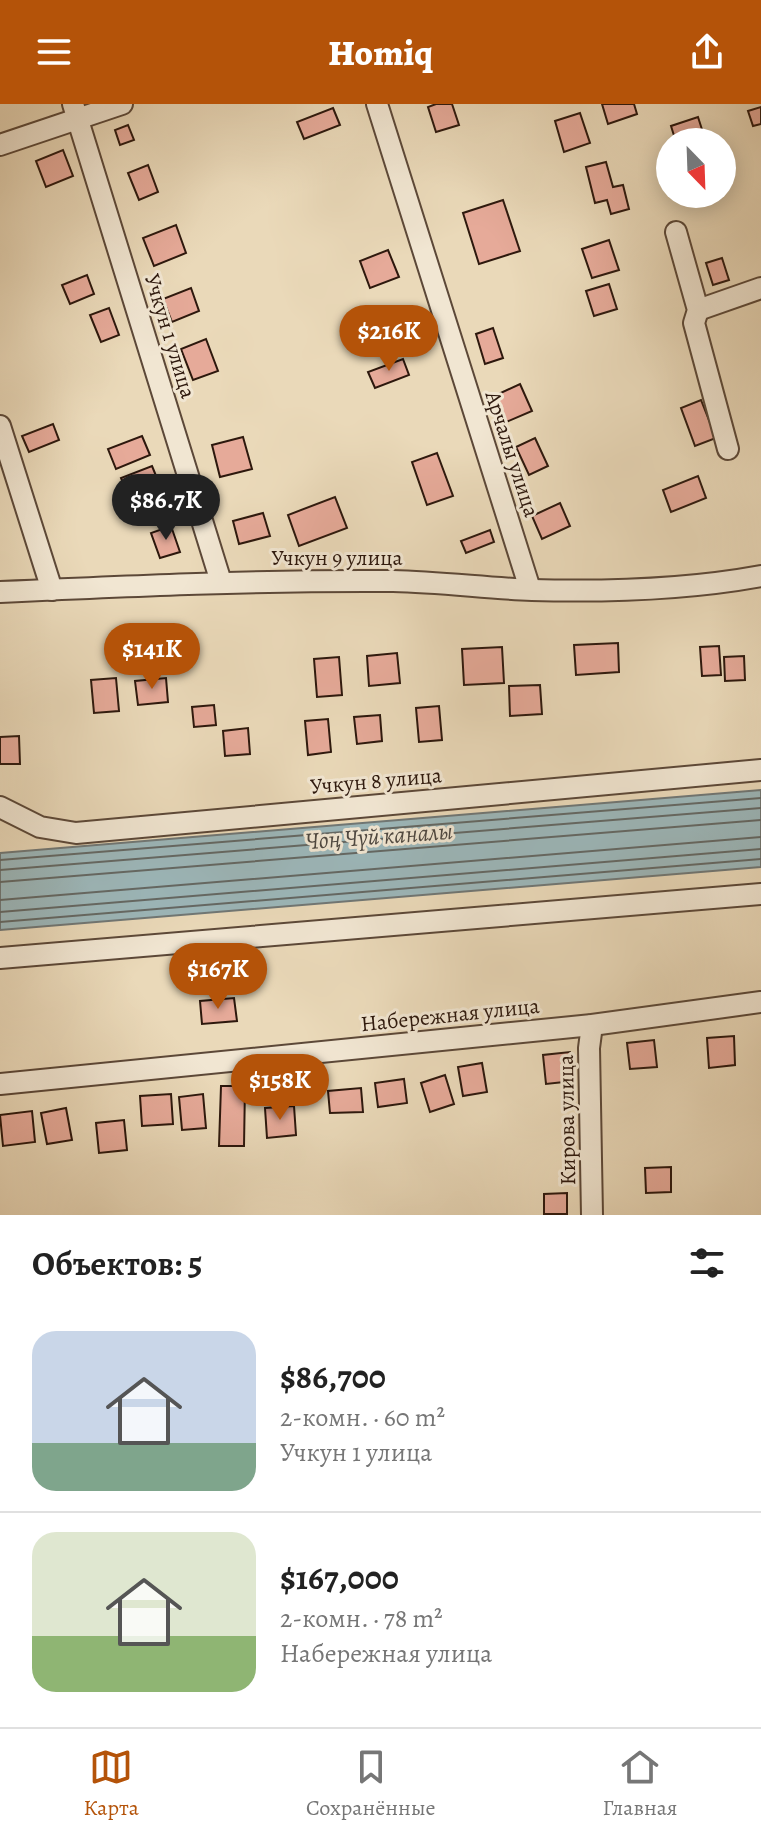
<!DOCTYPE html>
<html lang="ru">
<meta charset="utf-8">
<style>
:root{--surface:#fff;--page:#f6f6f6;--text:#222;--muted:#767676;--line:#e0e0e0;--accent:#b45309}
body{margin:0;font-family:Alegreya,serif;background:var(--page);color:var(--text);height:100vh;display:flex;flex-direction:column;font-size:30px;white-space:nowrap}
*{box-sizing:border-box;margin:0}
p{font-size:26px;color:var(--muted)}
.icon{flex:none;width:44px;height:44px;fill:none;stroke:currentColor;stroke-width:2;stroke-linecap:round;stroke-linejoin:round}
.map{position:relative;height:1111px;overflow:hidden}
.drawer{display:flex;flex-direction:column;background:var(--surface);flex:1}
.drawer>*{flex:none}
.needle{width:52px;rotate:157deg}
.controls{position:absolute;left:656px;top:24px;display:grid;gap:16px}
.controls a{display:grid;place-items:center;width:80px;height:80px;border-radius:50%;background:var(--surface);box-shadow:0 4px 20px #0003;font-size:40px}
.price{position:absolute;translate:-50% -68px;padding:0 18px;border-radius:28px;background:var(--accent);color:#fff;font-size:26px;line-height:52px;filter:drop-shadow(0 2px 4px #0008)}
.price::after{content:'';position:absolute;left:50%;top:48px;width:24px;height:18px;margin-left:-12px;background:inherit;clip-path:polygon(0 0,100% 0,50% 100%)}
.price.current{background:#222;color:#fff}
ul{padding:0;list-style:none}
li{display:flex;align-items:center;gap:24px;height:200px;padding:0 32px}
li+li{border-top:2px solid var(--line)}
li span{display:grid;place-items:center;flex:none;width:224px;height:160px;border-radius:24px;color:#555}
li>.icon{margin-inline-start:auto}
span .icon{width:96px;height:96px;fill:#fffc;stroke-width:1}
li b{font-size:34px}
h2{display:flex;justify-content:space-between;align-items:center;height:96px;padding:0 32px;font-size:34px}
header{display:flex;justify-content:space-between;align-items:center;height:104px;padding:0 32px;background:var(--accent);color:#fff;font-size:36px;font-weight:800}
.dock{display:flex;justify-content:space-around;align-items:center;height:112px;border-top:2px solid var(--line);background:var(--surface);font-size:22px;color:var(--muted)}
.dock a{display:grid;justify-items:center;gap:4px}
.dock .current{color:var(--accent)}
.map>svg:first-child{display:block}
.water{fill:#9cb7ba;stroke:#707775;stroke-width:2}
.lines{fill:none;stroke-linecap:round;stroke-linejoin:round}
.shore{stroke:#646864;stroke-width:2}
.building{fill:#e6aa99;stroke:#2d180d;stroke-width:2}
.street-casing{stroke:#5c4838;stroke-width:24}
.street{stroke:#f1e6d2;stroke-width:20}
.labels{text-anchor:middle;dominant-baseline:central;stroke-width:6;stroke-linejoin:round;paint-order:stroke}
.street-label{font-size:22px;fill:#2d180d;stroke:#f1e6d2}
.water-label{font-size:24px;font-style:italic;fill:#4e4841;stroke:#f1e6d2}
</style>
<header><svg class="icon" aria-label="menu" viewBox="0 0 24 24"><path d="M4 6h16M4 12h16M4 18h16"/></svg>Homiq<svg class="icon" aria-label="share" viewBox="0 0 24 24"><path d="M12 15V3M7 8l5-5 5 5M5 13v7h14v-7"/></svg></header>
<div class="map">
<svg width="761" height="1111" viewBox="0 0 761 1111">
<rect width="100%" height="100%" fill="#ead9b9"/>
<filter id="stains"><feTurbulence type="fractalNoise" baseFrequency=".0025" numOctaves="4"/><feColorMatrix values="0 0 0 0 .2 0 0 0 0 .09 0 0 0 0 .02 0 0 0 .5 -.17"/></filter>
<radialGradient id="worn" r=".72"><stop offset=".6" stop-color="#630" stop-opacity="0"/><stop offset="1" stop-color="#630" stop-opacity=".3"/></radialGradient>
<path class="water" d="M761,686V763L0,826V749Z"/>
<g class="lines">
<g class="shore">
<path d="M0,756L761,694"/>
<path d="M0,766L761,704"/>
<path d="M0,778L761,716"/>
<path d="M0,796L761,733"/>
<path d="M0,808L761,745"/>
<path d="M0,818L761,755"/>
</g>
</g>
<g class="building">
<path d="M436,0H452L459,21L436,28L428,3Z"/>
<path d="M602,0H634L637,10L608,20Z"/>
<path d="M761,3V20L753,22L748,7Z"/>
<path d="M333,4L340,21L304,35L297,18Z"/>
<path d="M580,9L590,39L564,48L555,17Z"/>
<path d="M698,13L706,38H676L671,22Z"/>
<path d="M128,21L134,36L120,41L115,26Z"/>
<path d="M63,46L73,72L46,83L36,57Z"/>
<path d="M606,58L613,83L623,81L629,105L611,110L607,96L595,99L586,63Z"/>
<path d="M148,61L158,88L139,96L128,69Z"/>
<path d="M503,96L520,147L479,160L463,109Z"/>
<path d="M176,121L186,149L154,162L143,134Z"/>
<path d="M609,136L619,166L592,174L582,145Z"/>
<path d="M388,146L399,173L370,184L360,157Z"/>
<path d="M722,154L729,176L713,181L706,159Z"/>
<path d="M87,171L94,190L70,200L62,181Z"/>
<path d="M609,180L617,205L594,212L586,187Z"/>
<path d="M191,184L199,207L172,218L163,195Z"/>
<path d="M109,204L119,231L101,238L90,211Z"/>
<path d="M493,224L503,254L485,260L476,230Z"/>
<path d="M206,235L218,267L193,276L181,245Z"/>
<path d="M403,255L409,271L375,284L368,268Z"/>
<path d="M520,280L532,307L504,319L492,293Z"/>
<path d="M701,296L716,334L695,342L681,304Z"/>
<path d="M53,320L59,336L29,348L22,332Z"/>
<path d="M142,332L150,351L116,365L108,345Z"/>
<path d="M243,333L252,365L220,373L212,341Z"/>
<path d="M535,334L548,362L529,371L516,343Z"/>
<path d="M437,349L453,392L427,401L412,358Z"/>
<path d="M152,362L161,384L130,396L121,374Z"/>
<path d="M698,372L706,394L671,408L663,386Z"/>
<path d="M335,393L347,424L299,442L288,411Z"/>
<path d="M560,399L570,422L542,435L532,412Z"/>
<path d="M263,409L270,432L239,440L233,417Z"/>
<path d="M171,422L180,448L160,454L151,429Z"/>
<path d="M490,426L494,438L466,449L461,437Z"/>
<path d="M618,539L619,568L576,571L574,541Z"/>
<path d="M719,542L721,571L702,572L700,543Z"/>
<path d="M502,543L504,579L464,581L462,545Z"/>
<path d="M397,549L400,579L369,582L367,552Z"/>
<path d="M744,552L745,576L725,577L724,553Z"/>
<path d="M339,553L342,591L317,593L314,555Z"/>
<path d="M116,574L119,607L94,609L91,576Z"/>
<path d="M166,574L168,598L138,601L135,577Z"/>
<path d="M540,581L542,610L510,612L509,582Z"/>
<path d="M214,601L216,621L194,623L192,603Z"/>
<path d="M439,602L442,636L419,638L416,604Z"/>
<path d="M380,611L382,637L357,640L354,613Z"/>
<path d="M328,615L331,648L308,651L305,617Z"/>
<path d="M248,624L250,650L225,652L223,627Z"/>
<path d="M19,632L20,660H0V633Z"/>
<path d="M234,894L237,917L202,920L200,897Z"/>
<path d="M734,932L735,961L709,964L707,934Z"/>
<path d="M654,936L657,963L630,965L627,939Z"/>
<path d="M570,948L573,977L546,980L543,951Z"/>
<path d="M482,959L487,988L463,992L458,963Z"/>
<path d="M445,971L454,1000L430,1008L421,979Z"/>
<path d="M404,975L407,999L378,1003L375,979Z"/>
<path d="M221,982H245L244,1042H219Z"/>
<path d="M361,984L363,1008L330,1009L328,987Z"/>
<path d="M171,990L173,1020L142,1022L140,992Z"/>
<path d="M203,990L206,1024L182,1026L179,993Z"/>
<path d="M294,1002L296,1031L267,1034L265,1004Z"/>
<path d="M66,1004L72,1036L47,1040L41,1009Z"/>
<path d="M32,1007L35,1038L3,1042L0,1011Z"/>
<path d="M124,1016L127,1046L99,1049L96,1019Z"/>
<path d="M671,1063V1088L646,1089L645,1064Z"/>
<path d="M567,1089V1110H544V1090Z"/>
</g>
<g class="lines">
<g class="street-casing">
<g id="street">
<path d="M73,0L221,478"/>
<path d="M377,0L530,485"/>
<path d="M0,41L122,0"/>
<path d="M676,128L698,206L694,219L728,345"/>
<path d="M698,206L761,184"/>
<path d="M0,322L52,486"/>
<path d="M0,488C131,482 262,476 393,477C439,478 486,484 532,486C609,488 685,486 761,472"/>
<path d="M0,703L40,723L76,729L761,666"/>
<path d="M0,854L761,790"/>
<path d="M592,921L589,944L592,1111"/>
<path d="M0,980L592,921L761,898"/>
</g>
</g>
<use href="#street" class="street"/>
</g>
<g class="labels">
<g class="street-label">
<text transform="translate(170 232) rotate(73)">Учкун 1 улица</text>
<text transform="translate(512 350) rotate(72)">Арчалы улица</text>
<text x="337" y="454">Учкун 9 улица</text>
<text transform="translate(376 677) rotate(-5)">Учкун 8 улица</text>
<text transform="translate(450 911) rotate(-6)">Набережная улица</text>
<text transform="translate(567 1016) rotate(-91)">Кирова улица</text>
</g>
<g class="water-label">
<text transform="translate(379 732) rotate(-4)">Чоң Чүй каналы</text>
</g>
</g>
<rect width="100%" height="100%" filter="url(#stains)"/>
<rect width="100%" height="100%" fill="url(#worn)"/>
</svg>
<div class="controls">
<a><svg class="needle" viewBox="-14 -14 28 28"><path d="M0-13l5 13h-10z" fill="#e53935"/><path d="M0 13l5-13h-10z" fill="#767676"/></svg></a>
</div>
<b class="price" style="left:389px;top:269px">$216K</b>
<b class="price current" style="left:166px;top:438px">$86.7K</b>
<b class="price" style="left:152px;top:587px">$141K</b>
<b class="price" style="left:218px;top:907px">$167K</b>
<b class="price" style="left:280px;top:1018px">$158K</b>
</div>
<section class="drawer">
<h2>Объектов: 5<svg class="icon" aria-label="filters" viewBox="0 0 24 24"><path d="M4 7h16M4 17h16"/><circle cx="9" cy="7" r="2"/><circle cx="15" cy="17" r="2"/></svg></h2>
<ul>
<li><span style="background:linear-gradient(#c9d6e8 70%,#7fa58c 0)"><svg class="icon" aria-label="home" viewBox="0 0 24 24"><path d="M3 11l9-7 9 7M6 9v11h12V9"/></svg></span><div><b>$86,700</b><p>2-комн. · 60 m²</p><p>Учкун 1 улица</p></div></li>
<li><span style="background:linear-gradient(#dfe7d0 65%,#8fb573 0)"><svg class="icon" aria-label="home" viewBox="0 0 24 24"><path d="M3 11l9-7 9 7M6 9v11h12V9"/></svg></span><div><b>$167,000</b><p>2-комн. · 78 m²</p><p>Набережная улица</p></div></li>
</ul>
</section>
<nav class="dock">
<a class="current"><svg class="icon" aria-label="map" viewBox="0 0 24 24"><path d="M3 6l6-2 6 2 6-2v14l-6 2-6-2-6 2zM9 4v14M15 6v14"/></svg>Карта</a>
<a><svg class="icon" aria-label="saved" viewBox="0 0 24 24"><path d="M7 4h10v16l-5-4-5 4z"/></svg>Сохранённые</a>
<a><svg class="icon" aria-label="home" viewBox="0 0 24 24"><path d="M3 11l9-7 9 7M6 9v11h12V9"/></svg>Главная</a>
</nav>
